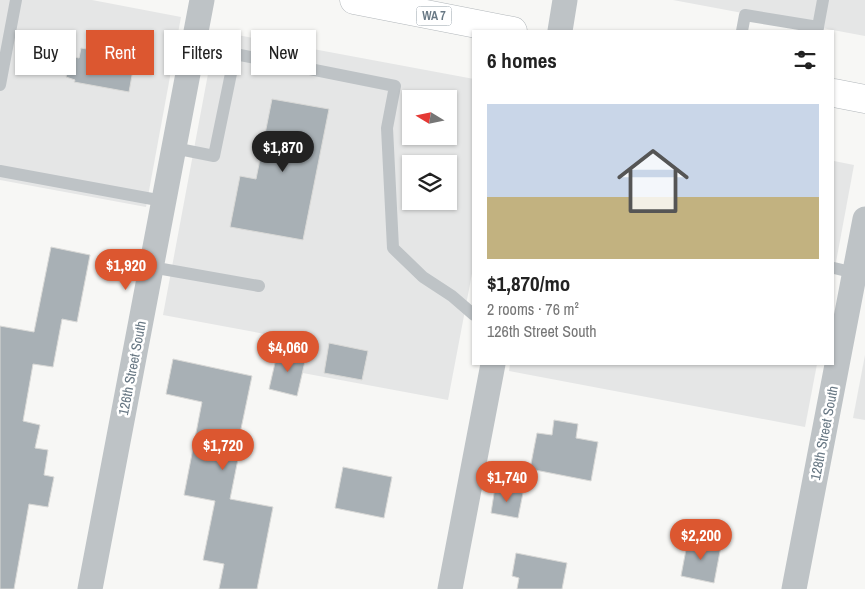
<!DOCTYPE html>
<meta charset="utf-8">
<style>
:root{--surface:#fff;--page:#f6f6f6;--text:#222;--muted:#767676;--line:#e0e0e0;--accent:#dc5730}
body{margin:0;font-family:"Archivo Narrow",sans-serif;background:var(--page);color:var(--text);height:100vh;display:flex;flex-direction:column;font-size:19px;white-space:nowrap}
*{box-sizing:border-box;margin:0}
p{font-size:16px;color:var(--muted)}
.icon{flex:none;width:28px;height:28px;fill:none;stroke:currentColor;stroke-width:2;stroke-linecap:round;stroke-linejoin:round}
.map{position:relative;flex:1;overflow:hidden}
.drawer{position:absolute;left:472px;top:30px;width:362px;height:335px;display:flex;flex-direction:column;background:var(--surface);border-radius:0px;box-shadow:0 1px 4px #0004}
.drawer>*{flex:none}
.banner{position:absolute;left:15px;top:30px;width:382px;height:45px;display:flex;gap:10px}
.needle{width:32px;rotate:280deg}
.tools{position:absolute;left:402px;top:90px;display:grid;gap:10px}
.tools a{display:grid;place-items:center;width:55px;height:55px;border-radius:0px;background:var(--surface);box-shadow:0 1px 4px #0004;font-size:25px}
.price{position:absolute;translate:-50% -42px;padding:0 11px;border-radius:18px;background:var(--accent);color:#fff;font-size:16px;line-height:32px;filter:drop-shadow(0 1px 2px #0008)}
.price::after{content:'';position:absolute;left:50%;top:30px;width:15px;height:11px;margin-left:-8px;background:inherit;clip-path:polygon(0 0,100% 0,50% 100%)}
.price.current{background:#222;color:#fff}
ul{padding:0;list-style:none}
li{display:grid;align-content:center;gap:10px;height:265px;padding:0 15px}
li+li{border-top:1px solid var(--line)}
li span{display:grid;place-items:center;height:155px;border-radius:0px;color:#555}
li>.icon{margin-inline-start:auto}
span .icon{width:90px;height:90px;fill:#fffc;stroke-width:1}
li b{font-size:21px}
h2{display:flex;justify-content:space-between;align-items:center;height:60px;padding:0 15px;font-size:21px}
.chip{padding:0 18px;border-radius:0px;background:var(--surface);box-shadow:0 1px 4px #0004;font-size:18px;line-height:45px}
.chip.current{background:var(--accent);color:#fff}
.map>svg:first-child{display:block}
.built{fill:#e5e6e6;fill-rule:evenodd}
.building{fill:#a8b0b5;stroke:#d9d9d7}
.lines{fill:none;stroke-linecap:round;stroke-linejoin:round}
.primary-casing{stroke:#b2b7bb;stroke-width:29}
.lane{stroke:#bec3c6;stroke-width:12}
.street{stroke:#bec3c6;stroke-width:25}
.primary{stroke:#fff;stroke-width:28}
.labels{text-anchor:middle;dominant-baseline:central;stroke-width:5;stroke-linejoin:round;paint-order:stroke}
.shield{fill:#fff;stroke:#95a0a9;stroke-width:1}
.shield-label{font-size:12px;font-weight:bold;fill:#687884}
.street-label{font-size:14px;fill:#687884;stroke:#fff}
</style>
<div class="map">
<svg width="865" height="589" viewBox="0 0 865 589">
<rect width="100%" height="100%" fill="#f7f7f5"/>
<g class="built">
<path d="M0,0H92L181,17L146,207L0,180Z"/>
<path d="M673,0H865V36Z"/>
<path d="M216,31L474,79V263L448,400L292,371L297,340L163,315ZM411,99H449V136H411ZM411,164H449V201H411Z"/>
<path d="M834,161L854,165L834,273Z"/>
<path d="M865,355V420L853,418Z"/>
<path d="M510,364H817L805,427L509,371Z"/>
</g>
<g class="building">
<path d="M107,45L133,50L131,59H135L129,92L74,82L75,80L66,77L71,56L79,58L81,48L105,52Z"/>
<path d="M272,99L329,109L303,240L230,227L240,176L256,179Z"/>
<path d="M51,247L90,255L77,322L62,319L53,367L33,364L23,421L40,425L35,448L48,450L44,475L54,477L48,507L29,504L14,589H0V326L34,332Z"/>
<path d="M329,343L368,351L362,380L324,373Z"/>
<path d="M278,350L306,357L297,396L269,389Z"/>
<path d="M173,359L252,376L237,448L240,449L230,499L273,507L257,589H219L224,564L203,560L215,501L184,495L202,402L166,394Z"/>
<path d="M554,420L578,424L576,438L598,442L591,481L530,469L537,433L552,435Z"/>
<path d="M343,467L392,477L384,518L335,508Z"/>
<path d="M495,487L523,493L518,518L491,513Z"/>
<path d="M688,539L721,546L714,583L681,576Z"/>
<path d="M516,553L567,563L562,589H517L519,578L512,576Z"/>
</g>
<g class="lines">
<g class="primary-casing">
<g id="primary">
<path d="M354,0L513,31"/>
<path d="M834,93L865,99"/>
</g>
</g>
<g class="lane">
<path d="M818,27L823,0"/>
<path d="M742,31L745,15L818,27L817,31"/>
<path d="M0,85L16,0"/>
<path d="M174,148L214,156L235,54L395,86L387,128L393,248L423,277L452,296L474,315"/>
<path d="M0,171L163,201"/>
<path d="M151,267L259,286"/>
<path d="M834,268L855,273"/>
</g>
<g class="street">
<path d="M560,31L565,0"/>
<path d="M90,589L202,0"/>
<path d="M450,589L493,364"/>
<path d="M794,589L865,219"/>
</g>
<use href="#primary" class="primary"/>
</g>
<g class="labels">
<rect class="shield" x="416.5" y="6.5" width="35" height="19" rx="4"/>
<g class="shield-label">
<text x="434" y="16">WA 7</text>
</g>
<g class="street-label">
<text transform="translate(132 368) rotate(-79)">126th Street South</text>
<text transform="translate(824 433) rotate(-79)">128th Street South</text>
</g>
</g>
</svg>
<div class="tools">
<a><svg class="needle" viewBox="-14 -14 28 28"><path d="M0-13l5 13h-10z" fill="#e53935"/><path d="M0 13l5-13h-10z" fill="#767676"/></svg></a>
<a><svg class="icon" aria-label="layers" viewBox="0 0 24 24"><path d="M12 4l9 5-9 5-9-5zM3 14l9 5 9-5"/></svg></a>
</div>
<b class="price current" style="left:283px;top:173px">$1,870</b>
<b class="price" style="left:126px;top:291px">$1,920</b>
<b class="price" style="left:288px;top:373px">$4,060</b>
<b class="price" style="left:223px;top:471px">$1,720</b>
<b class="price" style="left:507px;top:503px">$1,740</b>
<b class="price" style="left:701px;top:561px">$2,200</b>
<div class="banner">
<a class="chip">Buy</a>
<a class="chip current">Rent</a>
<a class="chip">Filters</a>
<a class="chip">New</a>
</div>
<section class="drawer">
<h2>6 homes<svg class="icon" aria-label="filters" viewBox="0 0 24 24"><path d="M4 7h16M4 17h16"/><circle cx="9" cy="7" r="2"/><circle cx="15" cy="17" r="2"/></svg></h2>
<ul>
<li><span style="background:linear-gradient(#c9d6e8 60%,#c2b280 0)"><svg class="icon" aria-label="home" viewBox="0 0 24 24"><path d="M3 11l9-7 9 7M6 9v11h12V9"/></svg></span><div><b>$1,870/mo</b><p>2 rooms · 76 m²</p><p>126th Street South</p></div></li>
</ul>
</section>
</div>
